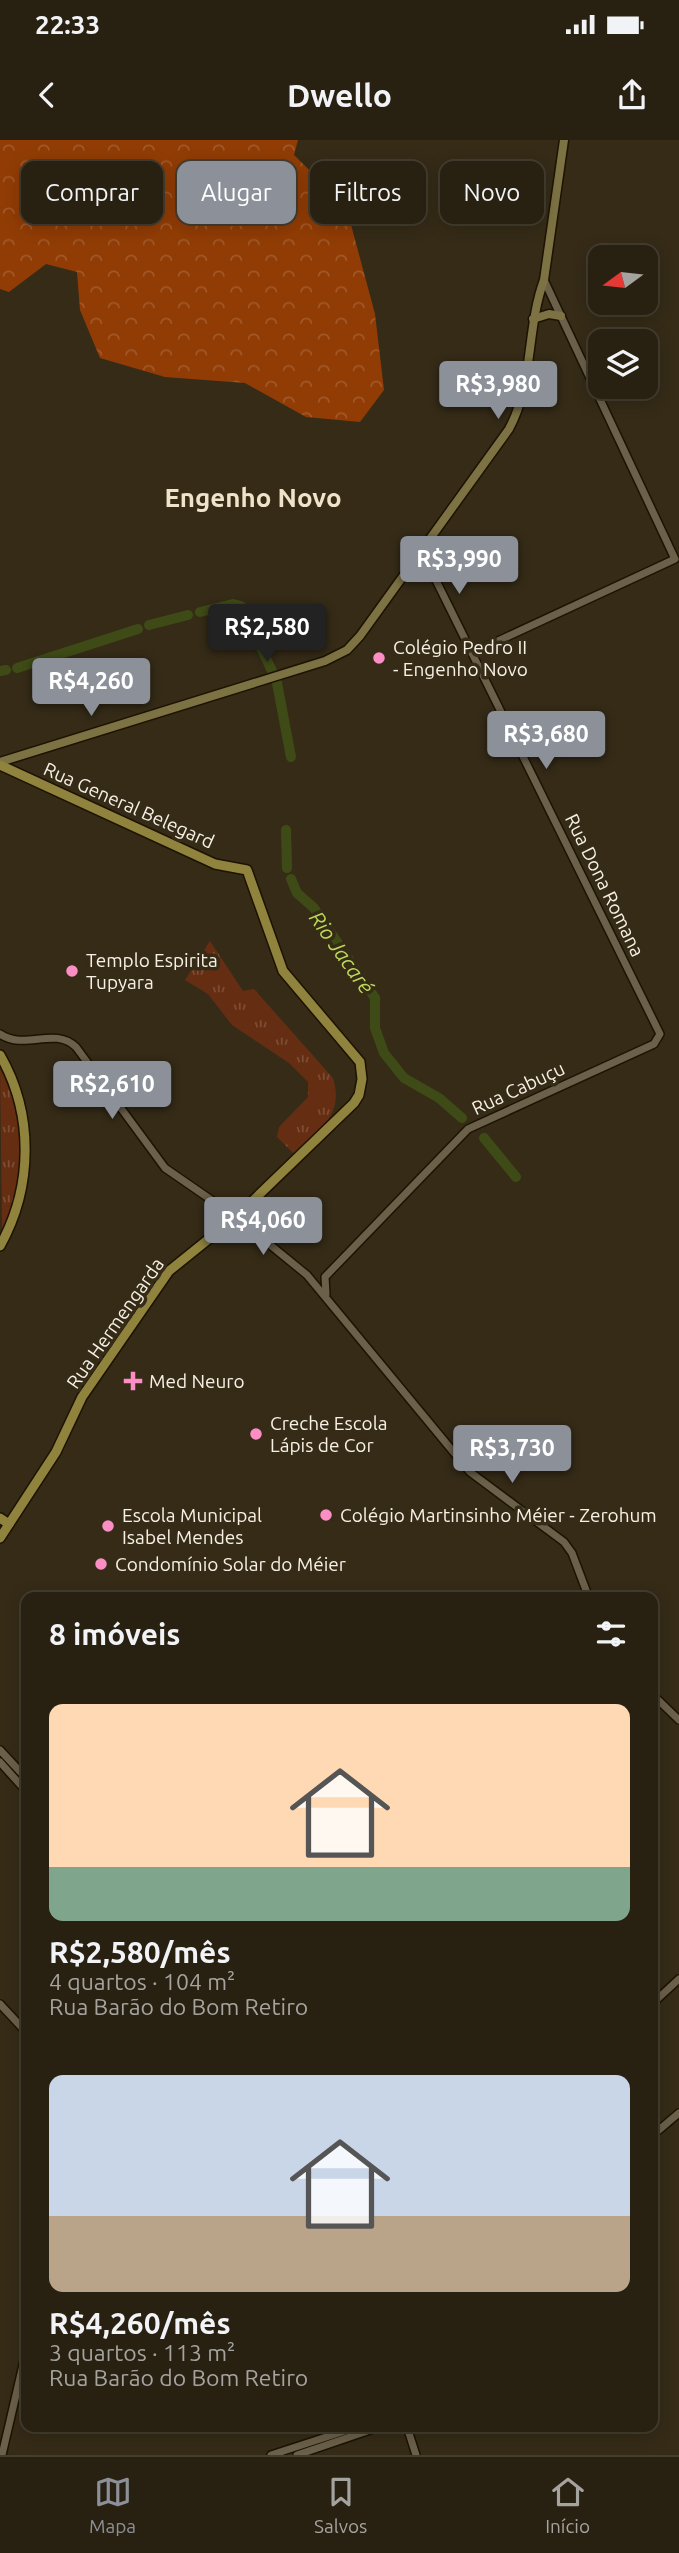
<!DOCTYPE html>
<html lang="pt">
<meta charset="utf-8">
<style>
:root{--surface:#282011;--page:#30281a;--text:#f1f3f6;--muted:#a5a39f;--line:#443e31;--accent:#8c9099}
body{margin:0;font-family:Ubuntu,sans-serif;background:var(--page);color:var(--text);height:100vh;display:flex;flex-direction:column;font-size:26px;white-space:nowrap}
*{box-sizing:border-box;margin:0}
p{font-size:23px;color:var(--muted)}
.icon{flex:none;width:38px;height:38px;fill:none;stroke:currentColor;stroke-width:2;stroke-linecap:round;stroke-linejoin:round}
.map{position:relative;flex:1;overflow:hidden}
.drawer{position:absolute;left:21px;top:1452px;width:637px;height:840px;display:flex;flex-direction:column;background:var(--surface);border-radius:14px;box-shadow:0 4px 18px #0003,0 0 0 2px var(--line)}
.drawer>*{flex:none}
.banner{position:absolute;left:21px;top:21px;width:637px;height:63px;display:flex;gap:14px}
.needle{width:46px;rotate:255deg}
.fabs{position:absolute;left:588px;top:105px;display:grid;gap:14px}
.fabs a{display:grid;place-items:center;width:70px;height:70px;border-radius:14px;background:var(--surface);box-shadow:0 4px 18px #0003,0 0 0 2px var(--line);font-size:35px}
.price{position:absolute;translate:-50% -60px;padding:0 16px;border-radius:7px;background:var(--accent);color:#fff;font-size:23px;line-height:46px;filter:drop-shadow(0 2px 4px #0008)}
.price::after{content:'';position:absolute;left:50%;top:42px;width:21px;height:16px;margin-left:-10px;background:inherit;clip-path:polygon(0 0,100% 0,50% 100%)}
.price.selected{background:#222;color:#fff}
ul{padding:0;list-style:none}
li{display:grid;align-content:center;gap:14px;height:371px;padding:0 28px}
li span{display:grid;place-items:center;height:217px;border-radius:14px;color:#555}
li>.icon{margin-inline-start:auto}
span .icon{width:126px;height:126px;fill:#fffc;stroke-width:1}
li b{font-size:30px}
h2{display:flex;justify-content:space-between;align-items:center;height:84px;padding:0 28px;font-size:30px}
.tag{padding:0 24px;border-radius:14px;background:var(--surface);box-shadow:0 4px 18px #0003,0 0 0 2px var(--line);font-size:24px;line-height:63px}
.tag.selected{background:var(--accent);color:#fff}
.status{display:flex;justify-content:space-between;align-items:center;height:49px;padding:0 35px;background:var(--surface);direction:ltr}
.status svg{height:19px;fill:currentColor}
header{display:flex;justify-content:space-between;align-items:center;height:91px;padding:0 28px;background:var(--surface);font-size:32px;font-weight:600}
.tabs{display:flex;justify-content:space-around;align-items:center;height:98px;border-top:2px solid var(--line);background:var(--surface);font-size:19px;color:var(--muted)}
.tabs a{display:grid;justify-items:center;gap:4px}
.tabs .selected{color:var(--accent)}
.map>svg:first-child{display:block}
.grass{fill:url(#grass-tufts)}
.forest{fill:url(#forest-crowns)}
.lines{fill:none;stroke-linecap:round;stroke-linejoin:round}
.river{stroke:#3f4b16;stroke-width:10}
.tertiary-casing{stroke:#1d1302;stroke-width:10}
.secondary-casing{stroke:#1d1302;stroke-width:11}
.primary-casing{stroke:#1d1302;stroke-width:12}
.tertiary{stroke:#6b604a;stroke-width:7}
.secondary{stroke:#7d7244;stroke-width:8}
.primary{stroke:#90833e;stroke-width:9}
.poi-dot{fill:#fb8fc5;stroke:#352b17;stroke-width:2.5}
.labels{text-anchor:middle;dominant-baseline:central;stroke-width:7;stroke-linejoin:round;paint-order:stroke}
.poi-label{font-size:19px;fill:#f7f0e4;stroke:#352b17;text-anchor:start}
.street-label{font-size:19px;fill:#f7f0e4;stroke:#352b17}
.water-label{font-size:21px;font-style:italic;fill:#bbd958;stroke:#352b17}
.district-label{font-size:26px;font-weight:bold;fill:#f0e3ca;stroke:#352b17}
</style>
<div class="status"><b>22:33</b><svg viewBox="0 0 49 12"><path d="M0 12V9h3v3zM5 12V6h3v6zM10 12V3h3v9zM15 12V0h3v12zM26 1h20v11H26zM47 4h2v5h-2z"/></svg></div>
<header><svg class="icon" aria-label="back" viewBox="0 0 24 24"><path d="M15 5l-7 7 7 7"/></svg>Dwello<svg class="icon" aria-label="share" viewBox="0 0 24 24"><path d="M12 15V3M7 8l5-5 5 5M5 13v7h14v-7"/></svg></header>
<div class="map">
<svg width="679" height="2315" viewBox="0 0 679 2315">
<defs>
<pattern id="grass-tufts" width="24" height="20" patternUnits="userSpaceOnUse" patternTransform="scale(1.75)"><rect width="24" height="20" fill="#652e12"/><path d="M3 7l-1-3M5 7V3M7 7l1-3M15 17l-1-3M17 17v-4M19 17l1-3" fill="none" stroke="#7c4d34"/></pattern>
<pattern id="forest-crowns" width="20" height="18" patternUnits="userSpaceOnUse" patternTransform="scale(1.75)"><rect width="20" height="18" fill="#913c05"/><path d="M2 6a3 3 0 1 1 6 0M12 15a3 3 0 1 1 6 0" fill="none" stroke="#a15829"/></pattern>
</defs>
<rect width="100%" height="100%" fill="#352b17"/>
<g class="grass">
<path d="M210,801L243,851L254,849L333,938C344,974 321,989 297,1012L293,1013L277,997L279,987L308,957V942L289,923L232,885L208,854L185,840Z"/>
<path d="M0,925C26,972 29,1045 2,1092Z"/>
</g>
<path class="forest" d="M0,0H298L294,15L346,66L375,174L384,250L360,282L306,277L245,243L165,237L100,218L80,170L77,132L46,124L9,152L0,149Z"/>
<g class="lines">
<g class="river">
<path d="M200,472L233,464L241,466L272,531"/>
<path d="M149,485L188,475"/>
<path d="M17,528L138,489"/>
<path d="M0,531L6,530"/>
<path d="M277,543L291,617"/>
<path d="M286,690L287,728"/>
<path d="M291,739L297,753L314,768L375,858V888L384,913L404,938L439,958L462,978"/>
<path d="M484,998L516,1037"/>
<path d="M295,2311L345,2295"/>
<path d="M284,2315H285"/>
</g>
<g class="tertiary-casing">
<g id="tertiary">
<path d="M472,513L675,419L544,140"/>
<path d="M0,894C25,911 54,886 76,907L165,1028L236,1077L307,1135L470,1332L564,1402L572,1413L589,1458"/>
<path d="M326,1154L325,1137L468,989L654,904L660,894L422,412"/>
<path d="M653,1555L679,1580"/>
<path d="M0,1610L26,1638"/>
<path d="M0,1622L26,1651"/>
<path d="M653,1863L679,1839"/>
<path d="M0,1864L26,1892"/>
<path d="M653,1995L679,1973"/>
<path d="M407,2287L416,2315"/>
<path d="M2,2315L26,2212"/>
<path d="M271,2315L357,2287"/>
<path d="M297,2315L379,2287"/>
</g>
</g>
<g class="secondary-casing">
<g id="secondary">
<path d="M533,179L549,174L561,176"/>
<path d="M0,622L325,521L347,510L360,496L509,289C534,243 526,189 544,140L564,0"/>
</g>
</g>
<g class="primary-casing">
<g id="primary">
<path d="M0,625L215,724L247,730L283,831L360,922L362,939L359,955L354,963L236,1077L169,1131L82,1257L56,1312L0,1398"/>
<path d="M0,915C34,974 33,1047 0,1106"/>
<path d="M0,1378L9,1384"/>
</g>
</g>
<use href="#tertiary" class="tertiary"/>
<use href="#secondary" class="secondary"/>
<use href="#primary" class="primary"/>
</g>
<g class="poi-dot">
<circle cx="379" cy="518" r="7"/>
<circle cx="72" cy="831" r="7"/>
<path d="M129.5 1230.5h7v7h7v7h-7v7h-7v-7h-7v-7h7z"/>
<circle cx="256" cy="1294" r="7"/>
<circle cx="326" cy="1375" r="7"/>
<circle cx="108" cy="1386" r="7"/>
<circle cx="101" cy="1424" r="7"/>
</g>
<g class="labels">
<g class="poi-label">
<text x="393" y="507">Colégio Pedro II<tspan x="393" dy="22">- Engenho Novo</tspan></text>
<text x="86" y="820">Templo Espirita<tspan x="86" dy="22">Tupyara</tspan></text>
<text x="149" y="1241">Med Neuro</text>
<text x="270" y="1283">Creche Escola<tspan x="270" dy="22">Lápis de Cor</tspan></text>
<text x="122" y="1375">Escola Municipal<tspan x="122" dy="22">Isabel Mendes</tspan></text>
<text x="340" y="1375">Colégio Martinsinho Méier - Zerohum</text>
<text x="115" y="1424">Condomínio Solar do Méier</text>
</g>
<g class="street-label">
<text transform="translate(129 665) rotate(24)">Rua General Belegard</text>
<text transform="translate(605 745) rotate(64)">Rua Dona Romana</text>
<text transform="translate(518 948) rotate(-25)">Rua Cabuçu</text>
<text transform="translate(115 1183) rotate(-55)">Rua Hermengarda</text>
</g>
<g class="water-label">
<text transform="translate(342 812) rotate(55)">Rio Jacaré</text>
</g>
<g class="district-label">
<text x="253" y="357">Engenho Novo</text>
</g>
</g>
</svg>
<div class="fabs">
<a><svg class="needle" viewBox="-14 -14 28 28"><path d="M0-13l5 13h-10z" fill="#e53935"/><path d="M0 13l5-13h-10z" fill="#a5a39f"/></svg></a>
<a><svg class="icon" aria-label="layers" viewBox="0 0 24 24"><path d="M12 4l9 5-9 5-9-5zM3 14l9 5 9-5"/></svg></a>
</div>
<b class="price" style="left:498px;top:281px">R$3,980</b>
<b class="price" style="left:459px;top:456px">R$3,990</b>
<b class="price selected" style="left:267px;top:524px">R$2,580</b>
<b class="price" style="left:91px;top:578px">R$4,260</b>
<b class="price" style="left:546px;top:631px">R$3,680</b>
<b class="price" style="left:112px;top:981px">R$2,610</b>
<b class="price" style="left:263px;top:1117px">R$4,060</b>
<b class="price" style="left:512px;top:1345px">R$3,730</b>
<div class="banner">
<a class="tag">Comprar</a>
<a class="tag selected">Alugar</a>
<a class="tag">Filtros</a>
<a class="tag">Novo</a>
</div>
<section class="drawer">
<h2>8 imóveis<svg class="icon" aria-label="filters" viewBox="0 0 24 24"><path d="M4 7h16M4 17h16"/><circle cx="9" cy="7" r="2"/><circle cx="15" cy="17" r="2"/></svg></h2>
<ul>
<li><span style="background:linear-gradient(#ffd9b3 75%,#7fa58c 0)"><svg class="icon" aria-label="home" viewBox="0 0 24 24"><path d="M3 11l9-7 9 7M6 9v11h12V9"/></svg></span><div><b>R$2,580/mês</b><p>4 quartos · 104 m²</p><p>Rua Barão do Bom Retiro</p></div></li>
<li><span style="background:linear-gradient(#c9d6e8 65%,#b9a48a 0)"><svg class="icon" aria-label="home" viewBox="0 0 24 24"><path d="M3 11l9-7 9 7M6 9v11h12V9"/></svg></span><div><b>R$4,260/mês</b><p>3 quartos · 113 m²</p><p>Rua Barão do Bom Retiro</p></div></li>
</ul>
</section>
</div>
<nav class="tabs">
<a class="selected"><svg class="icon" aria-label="map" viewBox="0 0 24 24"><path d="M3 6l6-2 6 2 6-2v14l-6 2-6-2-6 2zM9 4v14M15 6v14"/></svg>Mapa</a>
<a><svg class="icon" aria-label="saved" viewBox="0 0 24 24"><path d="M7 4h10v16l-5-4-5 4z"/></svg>Salvos</a>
<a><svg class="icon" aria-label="home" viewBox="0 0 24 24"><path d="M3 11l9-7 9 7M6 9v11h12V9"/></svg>Início</a>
</nav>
